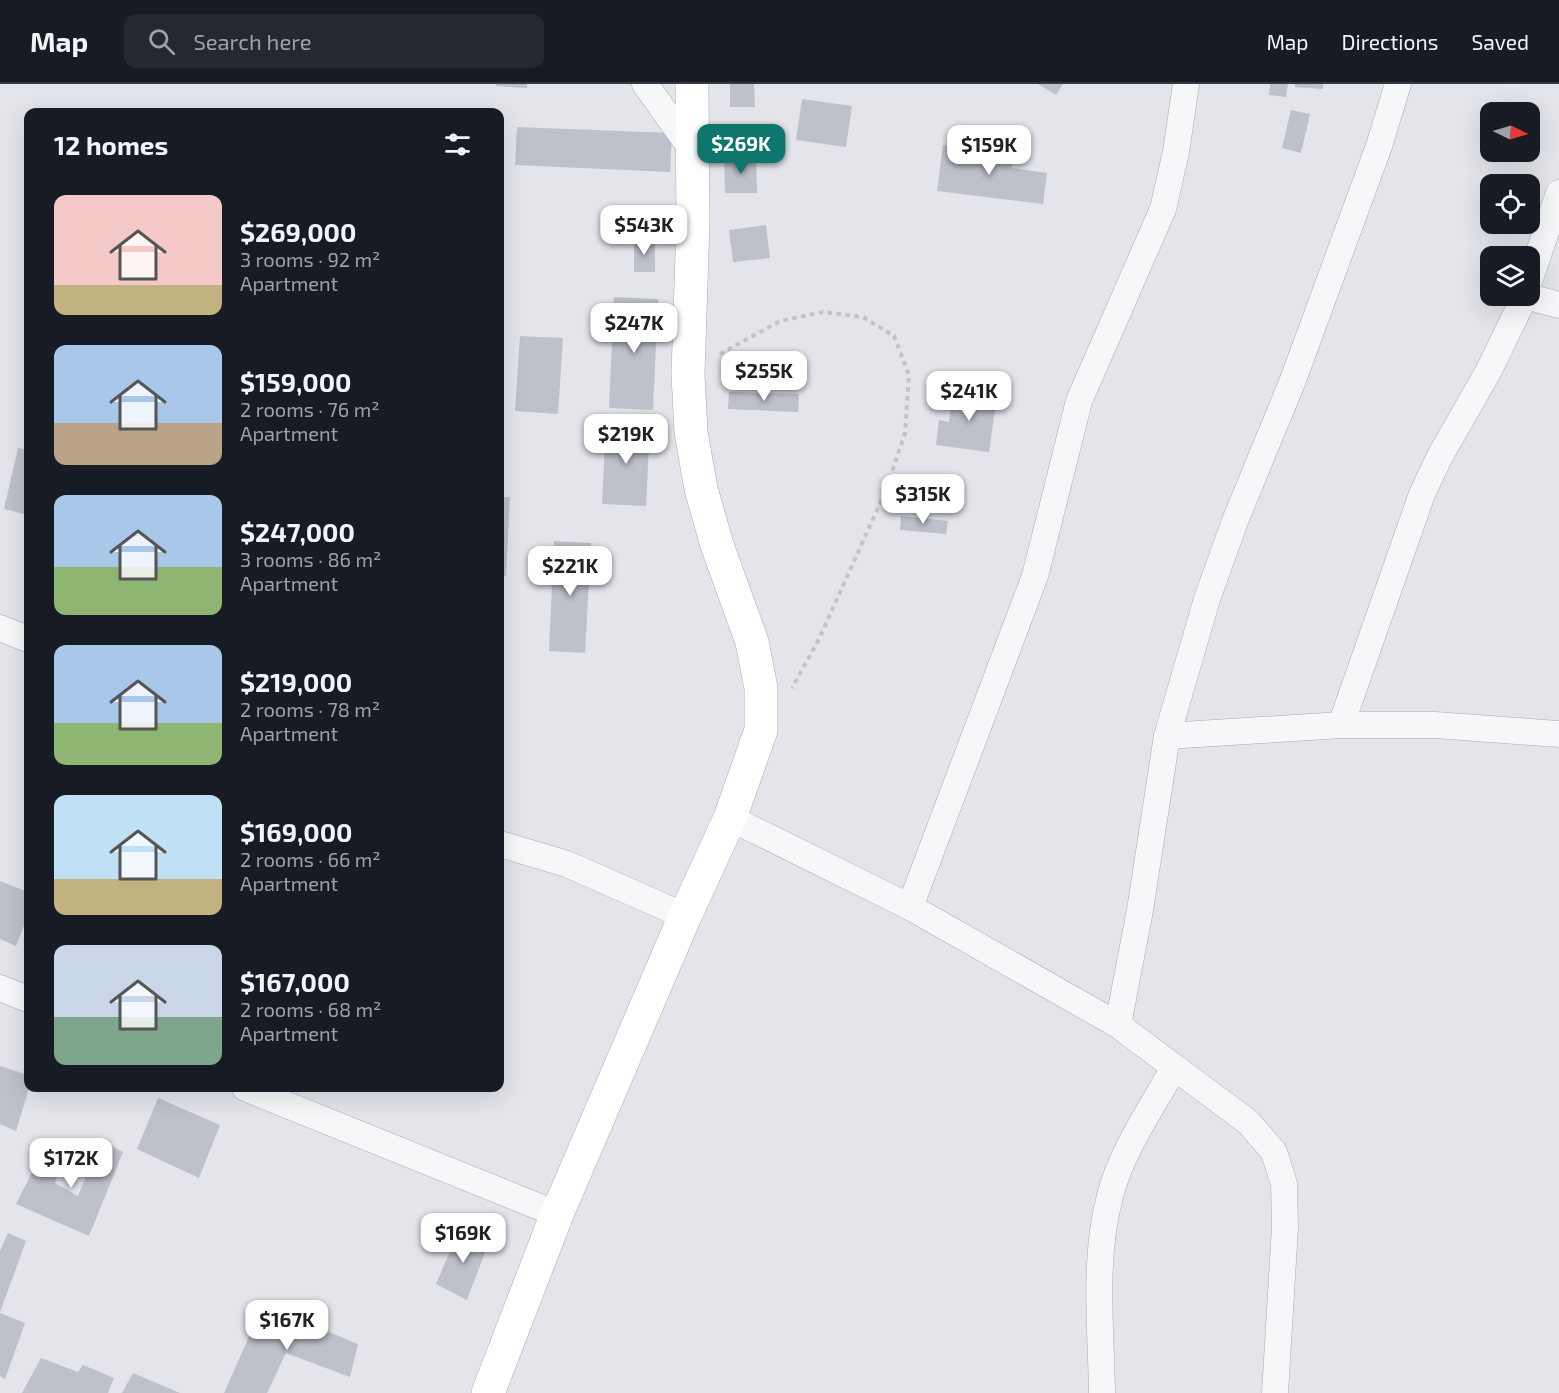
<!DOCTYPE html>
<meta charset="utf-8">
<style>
:root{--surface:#171b24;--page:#242831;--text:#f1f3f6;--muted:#9ea1a6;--line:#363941;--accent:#0f766e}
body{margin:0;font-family:"Exo 2",sans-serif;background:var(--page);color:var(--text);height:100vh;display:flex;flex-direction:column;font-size:22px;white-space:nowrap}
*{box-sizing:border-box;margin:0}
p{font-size:20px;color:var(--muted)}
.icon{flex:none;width:33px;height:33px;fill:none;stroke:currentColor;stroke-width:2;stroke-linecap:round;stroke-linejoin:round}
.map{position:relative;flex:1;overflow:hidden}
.side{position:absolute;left:24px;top:24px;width:480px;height:984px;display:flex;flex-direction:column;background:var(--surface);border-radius:12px;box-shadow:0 6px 24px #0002}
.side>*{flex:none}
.needle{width:39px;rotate:95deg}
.buttons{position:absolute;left:1480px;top:18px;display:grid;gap:12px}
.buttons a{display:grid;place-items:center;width:60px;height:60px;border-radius:12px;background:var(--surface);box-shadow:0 6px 24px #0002;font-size:30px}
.price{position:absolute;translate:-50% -51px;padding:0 14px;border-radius:12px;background:#fff;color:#222;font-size:20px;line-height:39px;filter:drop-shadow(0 2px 3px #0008)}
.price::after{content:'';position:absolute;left:50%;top:36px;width:18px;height:14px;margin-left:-9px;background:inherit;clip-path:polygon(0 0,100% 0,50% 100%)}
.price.on{background:var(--accent);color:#fff}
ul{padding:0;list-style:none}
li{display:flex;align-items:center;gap:18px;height:150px;padding:0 30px}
li span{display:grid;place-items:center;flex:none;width:168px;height:120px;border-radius:12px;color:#555}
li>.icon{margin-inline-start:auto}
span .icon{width:72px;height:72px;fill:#fffc;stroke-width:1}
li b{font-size:26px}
h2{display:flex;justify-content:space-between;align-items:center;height:72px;padding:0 30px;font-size:26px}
header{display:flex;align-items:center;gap:36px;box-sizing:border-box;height:84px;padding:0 30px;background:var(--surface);border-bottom:2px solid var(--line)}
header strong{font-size:28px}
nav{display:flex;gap:33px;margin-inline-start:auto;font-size:21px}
.search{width:420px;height:54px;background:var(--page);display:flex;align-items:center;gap:15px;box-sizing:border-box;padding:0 21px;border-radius:12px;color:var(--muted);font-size:22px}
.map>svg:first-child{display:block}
.building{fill:#bec0ca}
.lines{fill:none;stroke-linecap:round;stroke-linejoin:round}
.minor-casing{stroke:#a8abb5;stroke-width:27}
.secondary-casing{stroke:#a8abb5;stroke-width:34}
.path{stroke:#c1c3c9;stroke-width:4;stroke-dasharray:4.5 4.5;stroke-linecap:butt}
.minor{stroke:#f6f7f9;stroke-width:26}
.secondary{stroke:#fff;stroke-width:33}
</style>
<header>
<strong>Map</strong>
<div class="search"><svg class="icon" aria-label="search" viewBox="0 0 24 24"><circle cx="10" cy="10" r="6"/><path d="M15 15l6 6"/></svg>Search here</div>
<nav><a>Map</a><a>Directions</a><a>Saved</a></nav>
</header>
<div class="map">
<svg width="1559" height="1309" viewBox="0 0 1559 1309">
<rect width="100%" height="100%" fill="#e3e5eb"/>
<g class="building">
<path d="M496,0H527V4L496,2Z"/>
<path d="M730,0H754L755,23H730Z"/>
<path d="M1038,0H1063L1056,11Z"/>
<path d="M1270,0H1288L1286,13L1269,11Z"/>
<path d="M1295,0H1323V5L1295,3Z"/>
<path d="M802,15L852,22L846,63L796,56Z"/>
<path d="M1291,26L1310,30L1301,69L1282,64Z"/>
<path d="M517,43L672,49L670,88L515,81Z"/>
<path d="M943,61L1013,71L1012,84L1047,89L1043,120L937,107Z"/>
<path d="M724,72H756L757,109H725Z"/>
<path d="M766,141L770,174L733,178L729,146Z"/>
<rect x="634" y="155" width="21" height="33"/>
<path d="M614,213L658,215L653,326L609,324Z"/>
<path d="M520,252L563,254L558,330L515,327Z"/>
<path d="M953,305L997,311L989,368L936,361L939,336L949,338Z"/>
<path d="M729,308L799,310L798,328L728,325Z"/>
<path d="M606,339L650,342L646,422L602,420Z"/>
<path d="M18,364L28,366V431L4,425Z"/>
<path d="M500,413H510L506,492L500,491Z"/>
<path d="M901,432L948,437L946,450L900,446Z"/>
<path d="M554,457L591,459L585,569L549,567Z"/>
<path d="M0,797L28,808V831L16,862L0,855Z"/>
<path d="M0,982L28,991L29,1004L16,1047L0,1040Z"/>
<path d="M158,1014L220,1041L199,1094L137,1065Z"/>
<path d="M100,1056L123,1068L89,1152L16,1120L45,1063L63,1070L55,1099L78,1112Z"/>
<path d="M459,1146L489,1158L467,1216L436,1200Z"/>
<path d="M8,1149L26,1157L0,1228V1167Z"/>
<path d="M263,1221L358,1260L350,1293L286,1269L267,1309H224Z"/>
<path d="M0,1229L25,1239L5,1295L0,1292Z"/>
<path d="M41,1274L78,1288L83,1281L114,1294L108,1309H22Z"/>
<path d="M133,1289L180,1309H122Z"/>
</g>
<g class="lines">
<g class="minor-casing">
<g id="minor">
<path d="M645,0L690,63"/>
<path d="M1530,195L1559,109"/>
<path d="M1525,212L1559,221"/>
<path d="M0,544L28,555"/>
<path d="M1341,641L1422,410L1440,372L1488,288L1525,212"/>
<path d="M1167,652L1341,641H1435L1559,650"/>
<path d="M730,734L910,823L1118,941L1248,1038L1274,1068L1284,1100L1285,1143L1275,1309"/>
<path d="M500,760L567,780L685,832"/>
<path d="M910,823L1035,492L1079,317L1163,125L1176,68L1186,0"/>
<path d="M0,904L28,915"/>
<path d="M1118,941L1140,826L1167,652L1207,515L1235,437L1293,296L1379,62L1398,0"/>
<path d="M245,1004L557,1130"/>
<path d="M1102,1309C1101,1244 1093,1175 1110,1112C1121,1068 1152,1023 1174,984"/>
</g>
</g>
<g class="secondary-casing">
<path id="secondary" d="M488,1309L557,1130L685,832L730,734L761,646V604L752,558L717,461L701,405L691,348L688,290L693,139L692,0"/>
</g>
<path class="path" d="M720,270L780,237L823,228L863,233L894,252L909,291L905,349L886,406L819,555L792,604"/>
<use href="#minor" class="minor"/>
<use href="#secondary" class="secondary"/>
</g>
</svg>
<div class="buttons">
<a><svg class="needle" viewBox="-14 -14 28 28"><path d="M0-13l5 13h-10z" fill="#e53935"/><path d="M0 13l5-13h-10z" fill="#9ea1a6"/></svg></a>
<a><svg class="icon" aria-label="locate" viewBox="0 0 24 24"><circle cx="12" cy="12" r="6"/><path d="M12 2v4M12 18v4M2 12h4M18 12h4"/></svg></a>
<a><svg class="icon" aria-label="layers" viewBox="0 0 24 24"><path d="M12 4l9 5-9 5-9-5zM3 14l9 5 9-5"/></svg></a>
</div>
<b class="price on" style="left:741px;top:91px">$269K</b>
<b class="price" style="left:989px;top:92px">$159K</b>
<b class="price" style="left:644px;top:172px">$543K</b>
<b class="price" style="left:634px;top:270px">$247K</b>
<b class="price" style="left:764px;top:318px">$255K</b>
<b class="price" style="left:969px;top:338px">$241K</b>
<b class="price" style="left:626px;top:381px">$219K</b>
<b class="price" style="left:923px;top:441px">$315K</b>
<b class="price" style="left:570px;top:513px">$221K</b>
<b class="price" style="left:71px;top:1105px">$172K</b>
<b class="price" style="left:463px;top:1180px">$169K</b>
<b class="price" style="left:287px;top:1267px">$167K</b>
<section class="side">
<h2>12 homes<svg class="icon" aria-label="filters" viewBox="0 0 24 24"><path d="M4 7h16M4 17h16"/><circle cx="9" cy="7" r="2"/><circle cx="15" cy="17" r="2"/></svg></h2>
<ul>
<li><span style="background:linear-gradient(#f6c9c9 75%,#c2b280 0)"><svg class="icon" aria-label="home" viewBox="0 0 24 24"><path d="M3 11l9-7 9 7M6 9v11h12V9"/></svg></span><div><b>$269,000</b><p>3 rooms · 92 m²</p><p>Apartment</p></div></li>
<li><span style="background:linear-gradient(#a9c7e8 65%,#b9a48a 0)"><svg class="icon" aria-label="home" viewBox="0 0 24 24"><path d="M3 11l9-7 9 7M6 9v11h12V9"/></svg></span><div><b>$159,000</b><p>2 rooms · 76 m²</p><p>Apartment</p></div></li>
<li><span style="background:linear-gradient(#a9c7e8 60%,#8fb573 0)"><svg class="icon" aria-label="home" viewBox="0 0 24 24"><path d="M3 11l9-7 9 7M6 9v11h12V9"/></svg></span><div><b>$247,000</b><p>3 rooms · 86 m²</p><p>Apartment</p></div></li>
<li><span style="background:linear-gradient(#a9c7e8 65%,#8fb573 0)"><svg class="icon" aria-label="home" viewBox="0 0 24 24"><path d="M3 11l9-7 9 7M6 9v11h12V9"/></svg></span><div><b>$219,000</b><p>2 rooms · 78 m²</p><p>Apartment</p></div></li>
<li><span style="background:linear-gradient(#bfe0f5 70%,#c2b280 0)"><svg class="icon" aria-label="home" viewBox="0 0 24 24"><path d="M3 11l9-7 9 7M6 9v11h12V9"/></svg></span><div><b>$169,000</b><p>2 rooms · 66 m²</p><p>Apartment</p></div></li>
<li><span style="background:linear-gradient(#c9d6e8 60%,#7fa58c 0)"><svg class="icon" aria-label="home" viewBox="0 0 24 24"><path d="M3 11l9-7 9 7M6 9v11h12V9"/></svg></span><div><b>$167,000</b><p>2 rooms · 68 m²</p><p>Apartment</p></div></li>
</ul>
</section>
</div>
